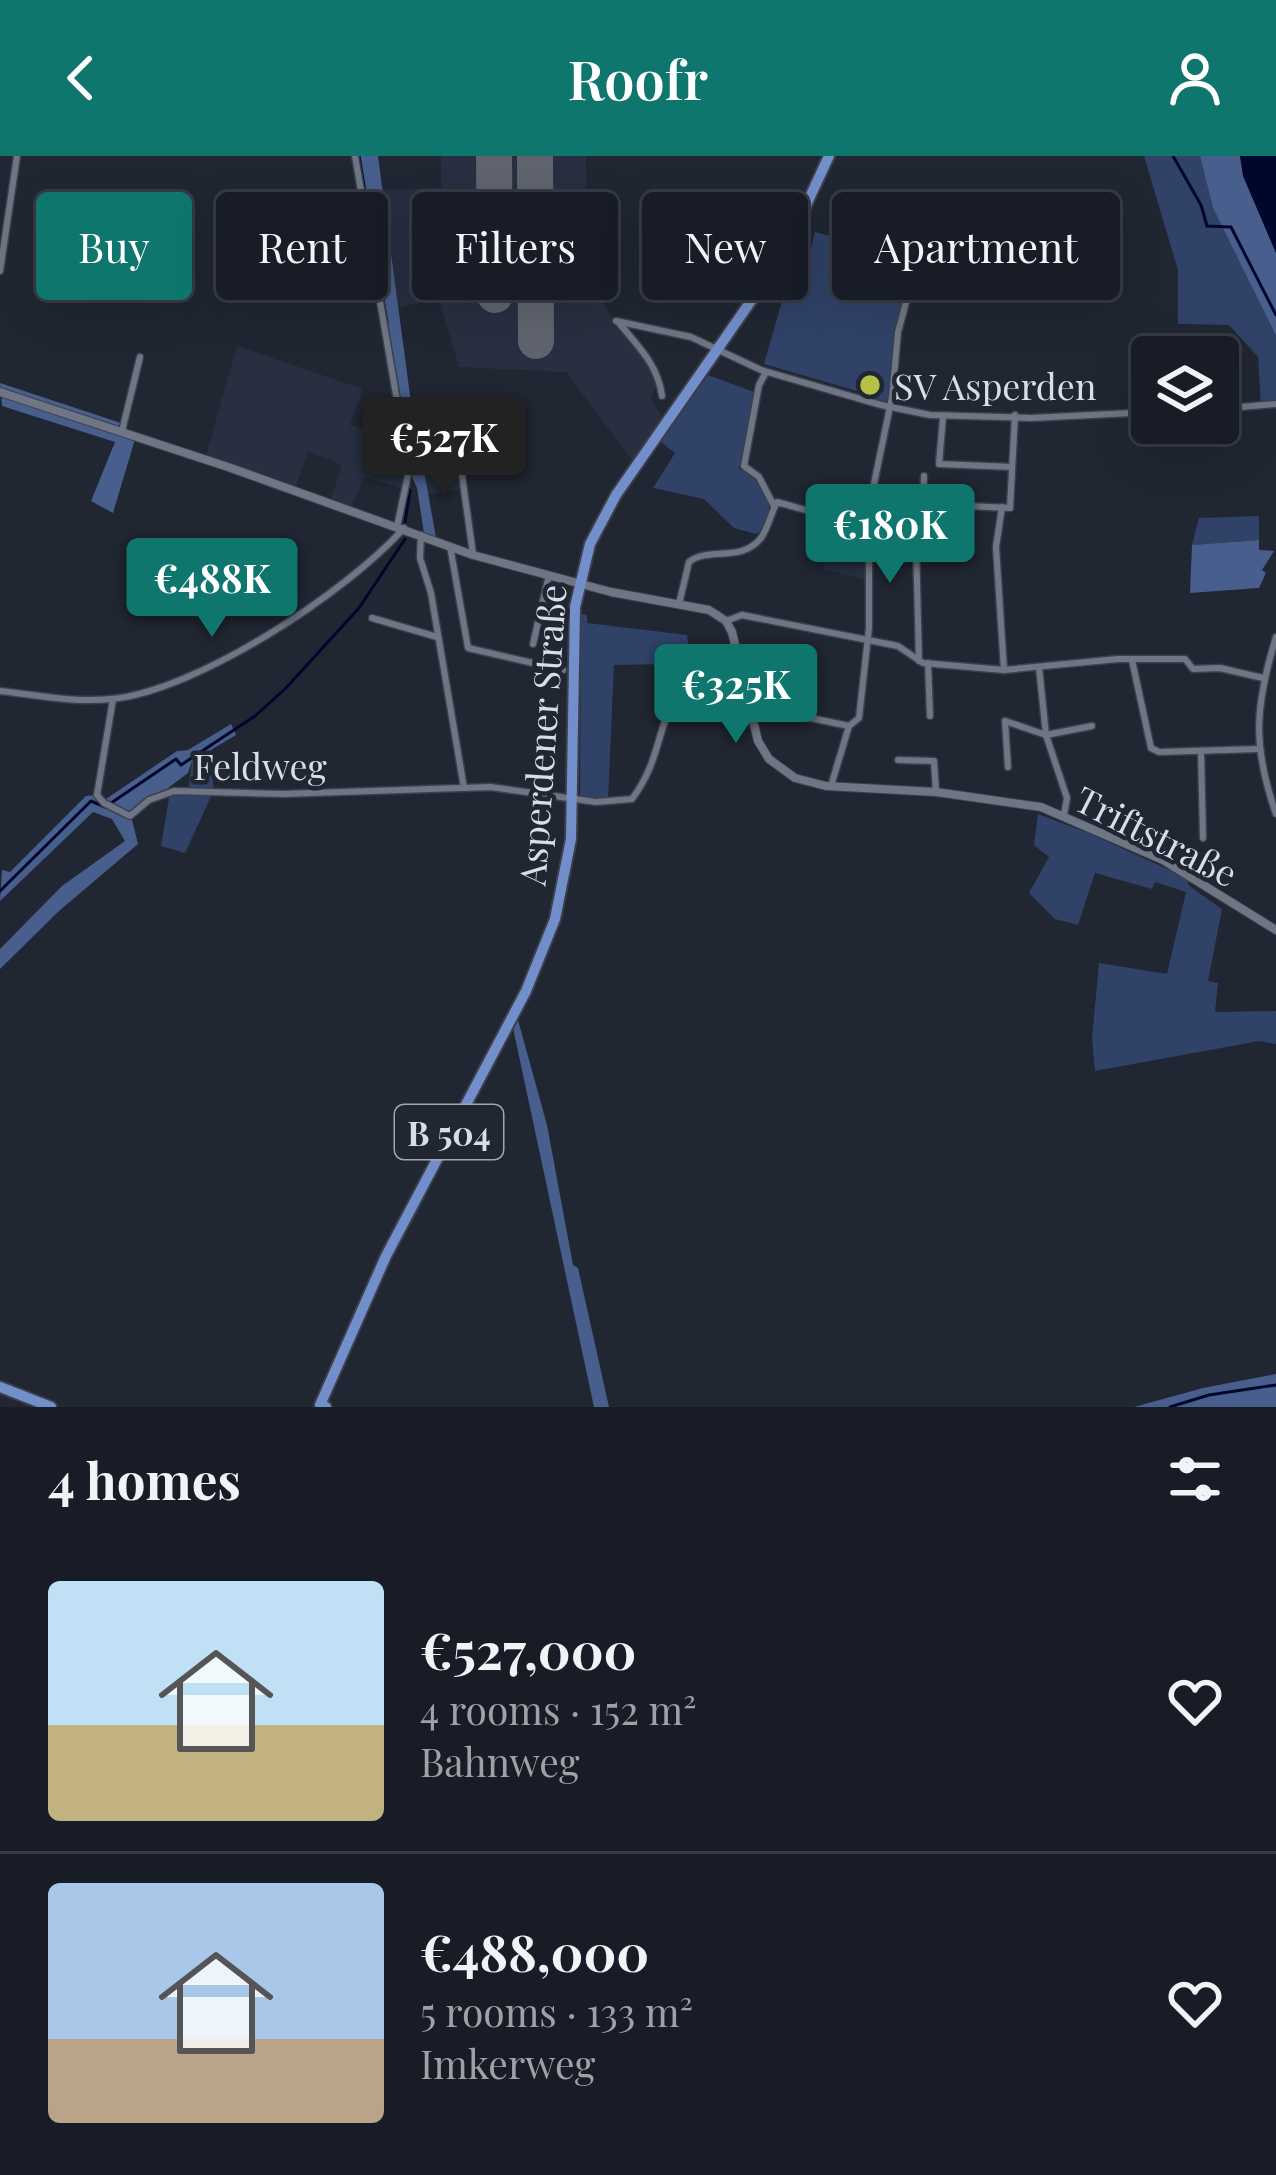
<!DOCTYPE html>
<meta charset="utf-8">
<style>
:root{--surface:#181c26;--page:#21252e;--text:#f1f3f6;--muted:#9fa1a7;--line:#363a43;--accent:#0f766e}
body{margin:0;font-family:"Playfair Display",serif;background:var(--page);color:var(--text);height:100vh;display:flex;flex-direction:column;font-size:45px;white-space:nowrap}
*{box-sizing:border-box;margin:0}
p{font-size:39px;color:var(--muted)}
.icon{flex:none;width:66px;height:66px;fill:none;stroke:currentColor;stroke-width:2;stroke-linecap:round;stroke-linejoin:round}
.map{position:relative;height:1251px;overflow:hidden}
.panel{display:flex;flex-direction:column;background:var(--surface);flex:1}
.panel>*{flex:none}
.hud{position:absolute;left:36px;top:36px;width:1206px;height:108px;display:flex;gap:24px}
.fabs{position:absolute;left:1131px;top:180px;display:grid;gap:24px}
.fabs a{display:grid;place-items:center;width:108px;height:108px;border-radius:12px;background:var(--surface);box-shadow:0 12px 48px #0002,0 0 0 3px var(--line);font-size:60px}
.price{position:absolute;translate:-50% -102px;padding:0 27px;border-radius:12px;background:var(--accent);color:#fff;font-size:39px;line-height:78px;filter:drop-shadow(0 3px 6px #0008)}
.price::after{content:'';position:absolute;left:50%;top:72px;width:36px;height:27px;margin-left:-18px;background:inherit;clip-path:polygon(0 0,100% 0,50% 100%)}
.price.on{background:#222;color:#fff}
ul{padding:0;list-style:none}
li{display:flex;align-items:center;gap:36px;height:300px;padding:0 48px}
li+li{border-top:3px solid var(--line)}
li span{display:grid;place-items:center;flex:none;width:336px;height:240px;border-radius:12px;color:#555}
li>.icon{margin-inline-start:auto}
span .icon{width:144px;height:144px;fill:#fffc;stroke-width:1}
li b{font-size:51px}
h2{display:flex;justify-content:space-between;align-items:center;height:144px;padding:0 48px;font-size:51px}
.pill{padding:0 42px;border-radius:12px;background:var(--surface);box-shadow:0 12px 48px #0002,0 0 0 3px var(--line);font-size:42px;line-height:108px}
.pill.on{background:var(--accent);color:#fff}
header{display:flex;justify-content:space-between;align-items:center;height:156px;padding:0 48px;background:var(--accent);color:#fff;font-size:54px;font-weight:600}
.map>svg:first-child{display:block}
.built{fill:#272f40}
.green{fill:#304268}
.forest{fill:#485e8c}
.water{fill:#00062c}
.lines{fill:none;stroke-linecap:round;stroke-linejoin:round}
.stream{stroke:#00062c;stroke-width:3}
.runway{stroke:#5f646f;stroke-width:36}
.minor-casing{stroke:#3c404b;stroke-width:9}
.tertiary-casing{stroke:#3c404b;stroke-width:10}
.primary-casing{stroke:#3c404b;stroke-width:14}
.minor{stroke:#6e7584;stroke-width:6}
.tertiary{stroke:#6e7584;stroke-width:8}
.primary{stroke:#738fcb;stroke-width:10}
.poi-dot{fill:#b6c148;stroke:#202632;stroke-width:4.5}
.labels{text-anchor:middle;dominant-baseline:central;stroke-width:9;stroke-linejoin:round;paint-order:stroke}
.shield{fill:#202632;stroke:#a2a6af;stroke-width:3}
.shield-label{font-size:33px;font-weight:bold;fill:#d9dde5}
.poi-label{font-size:36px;fill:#d9dde5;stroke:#202632;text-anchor:start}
.street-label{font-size:36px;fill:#d9dde5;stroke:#202632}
</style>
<header><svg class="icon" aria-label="back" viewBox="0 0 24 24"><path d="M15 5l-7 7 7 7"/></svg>Roofr<svg class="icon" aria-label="person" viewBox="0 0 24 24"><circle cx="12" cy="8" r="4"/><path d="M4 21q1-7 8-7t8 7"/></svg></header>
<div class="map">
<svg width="1276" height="1251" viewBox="0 0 1276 1251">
<rect width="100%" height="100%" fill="#202632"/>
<g class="built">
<path d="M441,0H586L587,117L591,131L659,222L651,242L662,262L632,304L566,216L459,211L439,143L395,152L382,34L441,32Z"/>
<path d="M237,190L363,233L350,269L404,288L409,314L406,334L364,321L350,355L329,348L342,310L332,304L308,296L294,335L205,303Z"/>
<path d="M458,289L464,333L428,338L421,297Z"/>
<path d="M836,370L864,380L866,424L823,413Z"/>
</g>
<g class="green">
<path d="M1144,0H1200L1213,52L1276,180V248L1261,250L1258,201L1229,169L1178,168V114Z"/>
<path d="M815,76L918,103L898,176L892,241L881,249L861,243L862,237L857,235L764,208L785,135L800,137Z"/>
<path d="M708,219L757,237L739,313L757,322L770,349L762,374L756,378L734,372L704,343L653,332L675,297L661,286Z"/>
<path d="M1259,360V384L1192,389L1199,362Z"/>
<path d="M581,458L587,459V467L687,479L689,496H700L710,532L681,540L667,526L671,508L614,509L608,645H580Z"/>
<path d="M213,593V636L185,697L161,690L170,636L188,635L192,605Z"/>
<path d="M1038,658L1091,678L1189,723L1188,729L1222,753L1208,825L1218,827L1215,856L1276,855V888L1259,885L1095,915L1092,882L1099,807L1167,818L1186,736L1155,726L1152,733L1095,717L1078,769L1055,763L1029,737L1049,701L1034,689Z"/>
</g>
<g class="forest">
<path d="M355,0H378L412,254L434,270L456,277L458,289L421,297L436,382L424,377L417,332L409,314Z"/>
<path d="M1200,0H1240L1244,20L1276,97V180L1213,52Z"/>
<path d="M0,227L124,268L123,275L136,280L113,357L91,345L115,286L2,250Z"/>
<path d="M1259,384V394L1274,395L1262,414L1266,417L1259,432L1190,437L1192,389Z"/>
<path d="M231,568L236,579L192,605L188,617L131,660L138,688L59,755L0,813V793L62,730L125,685L112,663L93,656L0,745L2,714L10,716L86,640L97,639L103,645L177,595L188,594Z"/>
<path d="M518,864L547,969L573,1109L578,1112L609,1251H594L513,872Z"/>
<path d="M1276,1218V1251H1134L1203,1232Z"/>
</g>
<path class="water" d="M1240,0H1276V97L1243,20Z"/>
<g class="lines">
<g class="stream">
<path d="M359,0L387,167"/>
<path d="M1173,0L1201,49L1207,70L1231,71L1276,159"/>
<path d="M405,366L410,334"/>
<path d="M111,647L176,603L181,609L255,560L285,533L359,452L405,383"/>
<path d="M0,735L91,645L105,651"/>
<path d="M1170,1251L1209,1239L1276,1229"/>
</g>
<g class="runway">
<path d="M494,0L495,139"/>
<path d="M535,0L536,185"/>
</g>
<g class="minor-casing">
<g id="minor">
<path d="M355,0L409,314L397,371"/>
<path d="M0,115L17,0"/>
<path d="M616,165L691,181L761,214L881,249L930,259L1031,262L1152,256"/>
<path d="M619,167C638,190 658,209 662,240"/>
<path d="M766,216L759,229L744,310L759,321L774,350"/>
<path d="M1218,253L1276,248"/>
<path d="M943,261L939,308L1012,311"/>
<path d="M439,269L456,277L473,398"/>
<path d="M122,275L140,201"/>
<path d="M924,320L923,348L1010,352L1015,259"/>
<path d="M1002,351L996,391L1004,514"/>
<path d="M421,379L420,402L431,437L464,632"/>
<path d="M450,390L468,492L563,514"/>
<path d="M679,448L689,406C710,390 741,407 761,382C768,372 771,357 777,346L866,371"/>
<path d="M372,462L437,481"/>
<path d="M726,465L742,459L898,490L923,507L1004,514L1118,503H1185L1193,513L1220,512L1263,522"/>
<path d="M1276,481C1255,550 1252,589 1276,658"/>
<path d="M533,488L549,419"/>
<path d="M1132,504L1151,592L1159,596L1258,593"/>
<path d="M919,505L916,388L923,348"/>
<path d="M928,507L930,560"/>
<path d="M1039,511L1046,579L1067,642L1064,659"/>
<path d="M0,535C36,539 75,547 111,543C197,535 347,436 404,372"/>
<path d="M113,543L97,639L104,647L130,660L149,644L174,635L282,638L490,631L596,646L632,643C679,580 638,534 742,527"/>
<path d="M782,556L849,570"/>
<path d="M1201,595L1203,682"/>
<path d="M898,604L934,605L936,636"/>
<path d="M1008,611L1005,565L1046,579L1092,570"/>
<path d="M831,630L849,570L859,562L869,472V352L892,241L898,176L924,80L925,73C911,62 895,62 879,50"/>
</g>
</g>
<g class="tertiary-casing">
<path id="tertiary" d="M0,236L228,311L473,399L611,436L709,454L726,465L732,476L758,585L769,603L795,622L826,630L936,636L1041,651L1163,704L1276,774"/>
</g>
<g class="primary-casing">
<g id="primary">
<path d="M0,1231L51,1251"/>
<path d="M326,1251L320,1249L386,1100L526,835L555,763L571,683L575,451L590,388L616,339L783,99L829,0"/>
</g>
</g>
<use href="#minor" class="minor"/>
<use href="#tertiary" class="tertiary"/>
<use href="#primary" class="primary"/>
</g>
<circle class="poi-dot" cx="870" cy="229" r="12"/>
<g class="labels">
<rect class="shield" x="395" y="949" width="108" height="54" rx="9"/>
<g class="shield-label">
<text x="449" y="976">B 504</text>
</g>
<g class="poi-label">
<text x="894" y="229">SV Asperden</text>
</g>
<g class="street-label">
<text transform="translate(541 579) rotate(-86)">Asperdener Straße</text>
<text x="260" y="609">Feldweg</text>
<text transform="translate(1157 679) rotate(27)">Triftstraße</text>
</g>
</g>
</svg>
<div class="fabs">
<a><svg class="icon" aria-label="layers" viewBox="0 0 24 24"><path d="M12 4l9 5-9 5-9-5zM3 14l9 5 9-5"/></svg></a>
</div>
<b class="price on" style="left:444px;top:343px">€527K</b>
<b class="price" style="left:890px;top:430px">€180K</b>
<b class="price" style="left:212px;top:484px">€488K</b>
<b class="price" style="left:736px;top:590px">€325K</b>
<div class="hud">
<a class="pill on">Buy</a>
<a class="pill">Rent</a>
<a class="pill">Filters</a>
<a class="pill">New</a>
<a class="pill">Apartment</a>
</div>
</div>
<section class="panel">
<h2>4 homes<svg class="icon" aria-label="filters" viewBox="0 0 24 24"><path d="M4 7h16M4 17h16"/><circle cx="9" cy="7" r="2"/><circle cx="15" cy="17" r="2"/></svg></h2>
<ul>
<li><span style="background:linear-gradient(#bfe0f5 60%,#c2b280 0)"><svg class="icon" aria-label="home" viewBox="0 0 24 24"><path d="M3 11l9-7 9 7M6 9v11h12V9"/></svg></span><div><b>€527,000</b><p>4 rooms · 152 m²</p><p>Bahnweg</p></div><svg class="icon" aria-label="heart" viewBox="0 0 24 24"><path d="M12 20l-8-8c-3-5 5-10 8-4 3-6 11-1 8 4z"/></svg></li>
<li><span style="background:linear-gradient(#a9c7e8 65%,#b9a48a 0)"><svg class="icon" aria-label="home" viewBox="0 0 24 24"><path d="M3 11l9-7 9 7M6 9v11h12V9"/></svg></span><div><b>€488,000</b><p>5 rooms · 133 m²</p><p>Imkerweg</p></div><svg class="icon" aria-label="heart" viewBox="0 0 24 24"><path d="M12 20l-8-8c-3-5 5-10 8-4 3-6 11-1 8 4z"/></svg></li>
</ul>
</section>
